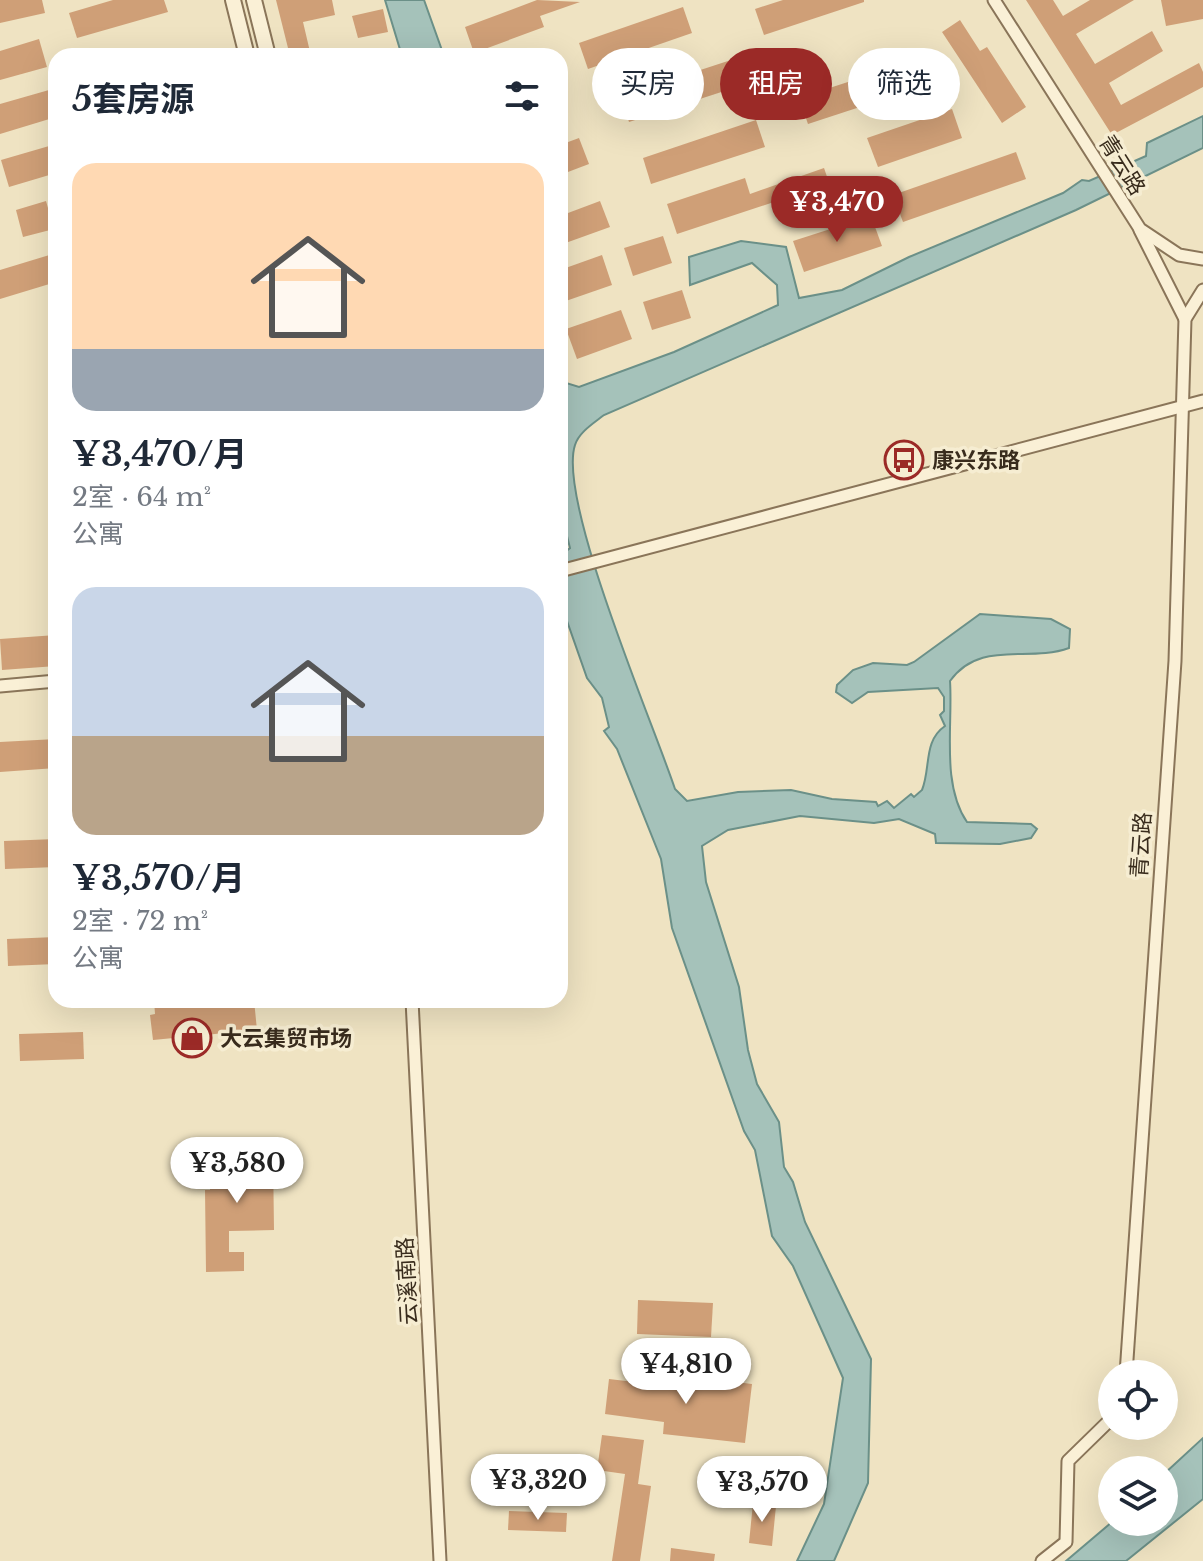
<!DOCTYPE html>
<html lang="zh">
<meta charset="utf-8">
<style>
:root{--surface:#fff;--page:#f6f6f7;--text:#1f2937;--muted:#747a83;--accent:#9b2a27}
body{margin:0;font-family:"Libre Baskerville","Noto Sans SC",serif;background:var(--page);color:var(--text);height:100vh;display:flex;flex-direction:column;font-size:30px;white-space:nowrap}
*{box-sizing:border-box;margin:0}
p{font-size:26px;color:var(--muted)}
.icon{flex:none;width:44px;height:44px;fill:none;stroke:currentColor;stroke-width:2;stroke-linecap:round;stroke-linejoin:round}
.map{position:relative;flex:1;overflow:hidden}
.side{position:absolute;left:48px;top:48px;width:520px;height:960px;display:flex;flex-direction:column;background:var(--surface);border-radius:24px;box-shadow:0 8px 32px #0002}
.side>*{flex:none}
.hud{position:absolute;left:592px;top:48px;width:490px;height:72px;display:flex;gap:16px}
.buttons{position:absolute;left:1098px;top:1360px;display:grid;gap:16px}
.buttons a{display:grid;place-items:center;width:80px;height:80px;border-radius:50%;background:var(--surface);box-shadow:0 8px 32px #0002;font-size:40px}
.price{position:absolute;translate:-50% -68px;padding:0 18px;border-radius:28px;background:#fff;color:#222;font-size:26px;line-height:52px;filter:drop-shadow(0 2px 4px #0008)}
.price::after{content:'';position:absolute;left:50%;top:48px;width:24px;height:18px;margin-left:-12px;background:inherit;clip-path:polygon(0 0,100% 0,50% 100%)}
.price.active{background:var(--accent);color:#fff}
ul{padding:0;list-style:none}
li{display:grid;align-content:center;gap:16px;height:424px;padding:0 24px}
li span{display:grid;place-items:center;height:248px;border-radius:24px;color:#555}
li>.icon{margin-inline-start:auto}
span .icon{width:144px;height:144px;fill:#fffc;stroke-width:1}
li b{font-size:34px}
h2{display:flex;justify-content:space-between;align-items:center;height:96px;padding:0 24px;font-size:34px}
.pill{padding:0 28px;border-radius:36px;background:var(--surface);box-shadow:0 8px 32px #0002;font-size:28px;line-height:72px}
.pill.active{background:var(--accent);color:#fff}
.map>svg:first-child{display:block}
.water{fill:#a5c2ba;stroke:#6b9088;stroke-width:2}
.building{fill:#cf9f77}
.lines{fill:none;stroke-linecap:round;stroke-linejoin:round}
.minor-casing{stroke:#8a7559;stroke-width:15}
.tertiary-casing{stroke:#8a7559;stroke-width:18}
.minor{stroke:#faf0d6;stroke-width:11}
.tertiary{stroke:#faf0d6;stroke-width:14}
.labels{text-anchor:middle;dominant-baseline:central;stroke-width:7;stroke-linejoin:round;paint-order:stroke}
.street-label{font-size:22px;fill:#392c1d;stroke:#f6edd2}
.poi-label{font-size:22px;font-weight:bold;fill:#392c1d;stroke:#f6edd2;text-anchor:start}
</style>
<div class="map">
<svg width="1203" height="1561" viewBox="0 0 1203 1561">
<rect width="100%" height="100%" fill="#efe3c2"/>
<g class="water">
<path d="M385,0H424L444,56H402Z"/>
<path d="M1203,116V148L1076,210L604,415C594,423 579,432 575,445C557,500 653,723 675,789L687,801L738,792L791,790L832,799L876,802L878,806L887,801L894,808L911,794L914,797L922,790C931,768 923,741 945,726L940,715L944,711V697L938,688L868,692L852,703L836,692L837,685L853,670L873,663L907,665L914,662L980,614L1051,619L1070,629L1069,648C1028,663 980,639 950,681C953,725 941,784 967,822L1031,824L1037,829L1031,838L1000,844L936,843L935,834L899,819L874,823L800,816L728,830L702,846L706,882L739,987L748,1050L757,1084L779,1122L784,1167L793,1182L805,1222L871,1359L868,1483L834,1561H797L824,1504L843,1378L793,1266L772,1236L755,1150L744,1131L672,928L661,859L617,749L604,731L609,727L602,698L587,678L560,601V556L570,548L564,524H560V381L579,387L674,352L778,305L777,285L752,263L690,285L689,257L741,241L786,247L799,298L842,290L909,257L1063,193L1082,180L1089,181L1146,156L1147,143Z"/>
<path d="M1203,1438V1499L1126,1561H1066L1112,1522H1164V1474Z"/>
</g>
<g class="building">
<path d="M0,0H42L45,13L0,23Z"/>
<path d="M113,0H164L168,12L77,38L69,13Z"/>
<path d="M276,0H332L335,15L303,22L311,56H290Z"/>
<path d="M537,0L580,2L540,16L544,27L474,53L465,27Z"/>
<path d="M783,0H864V2L764,35L755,9Z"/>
<path d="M1026,0H1053L1063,16L1090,0H1134L1076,34L1095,64L1152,31L1163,51L1109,83L1121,105L1199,63L1203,72V87L1112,135Z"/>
<path d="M1161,0H1203V19L1166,26Z"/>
<path d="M683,7L692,33L588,69L579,43Z"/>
<path d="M383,9L388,32L358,38L352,16Z"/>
<path d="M960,20L980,51L987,47L1026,107L1002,123L942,32Z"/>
<path d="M39,39L47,67L0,80V51Z"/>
<path d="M734,59L743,85L629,122L621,96Z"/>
<path d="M912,61L921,87L808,124L799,98Z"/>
<path d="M56,88V117L0,134V104Z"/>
<path d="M952,109L962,138L878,167L867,138Z"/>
<path d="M756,120L765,147L651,184L643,158Z"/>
<path d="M579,138L589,164L560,175V145Z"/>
<path d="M56,144V173L9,187L1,160Z"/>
<path d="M1016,152L1026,179L903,222L893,195Z"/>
<path d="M824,168L834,197L779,217L774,202L677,234L667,204L745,178L750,194Z"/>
<path d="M46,201L54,229L23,237L16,210Z"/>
<path d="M600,201L610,227L560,245V216Z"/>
<path d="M871,216L882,246L804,272L793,241Z"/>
<path d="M663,236L672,263L633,276L624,248Z"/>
<path d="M56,253V282L0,299V270Z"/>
<path d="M602,255L612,285L560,303V270Z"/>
<path d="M682,290L691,318L652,330L643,302Z"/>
<path d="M621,310L632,339L577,359L566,329Z"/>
<path d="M56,635V666L2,670L0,639Z"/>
<path d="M56,739V768L0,772V742Z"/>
<path d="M56,839V867L5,869L4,841Z"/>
<path d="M56,937V964L8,966L7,939Z"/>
<path d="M154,1000H254L257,1030L153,1040L150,1015L155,1014Z"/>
<path d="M83,1032L84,1059L20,1061L19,1034Z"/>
<path d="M210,1155H273L274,1230L229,1231V1252H244V1271L206,1272L205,1190H210Z"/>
<path d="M638,1300L713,1303L711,1337L637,1334Z"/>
<path d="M670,1374L752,1384L745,1443L663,1434L664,1422L605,1414L609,1379L668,1386Z"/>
<path d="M602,1435L644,1440L638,1484L651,1486L640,1561H612L625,1474L597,1470Z"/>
<path d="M524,1462L558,1464V1480L524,1478Z"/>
<path d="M753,1503L776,1506L772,1546L749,1543Z"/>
<path d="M509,1511L567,1513L566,1532L508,1530Z"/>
<path d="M671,1548L715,1554L714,1561H670Z"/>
</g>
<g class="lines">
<g class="minor-casing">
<g id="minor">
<path d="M994,0L1140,229L1179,255L1203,259"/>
<path d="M1140,230L1185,319"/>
<path d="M560,571L1203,401"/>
<path d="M0,686L56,681"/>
<path d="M412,1000L440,1561"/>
<path d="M1126,1374L1175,661L1185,319L1203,290"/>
<path d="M1042,1561L1066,1542L1068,1461L1112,1418"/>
</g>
</g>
<g class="tertiary-casing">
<g id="tertiary">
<path d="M233,0L247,56"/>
<path d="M254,0L268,56"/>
</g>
</g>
<use href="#minor" class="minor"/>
<use href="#tertiary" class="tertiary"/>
</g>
<defs>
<g id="bus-ring" transform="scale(2)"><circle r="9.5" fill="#f6edd2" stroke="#9b2a27" stroke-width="1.5"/><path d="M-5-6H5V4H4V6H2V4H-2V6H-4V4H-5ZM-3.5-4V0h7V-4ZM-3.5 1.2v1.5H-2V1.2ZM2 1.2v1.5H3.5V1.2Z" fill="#9b2a27"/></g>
<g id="shop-ring" transform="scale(2)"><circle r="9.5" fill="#f6edd2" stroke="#9b2a27" stroke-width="1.5"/><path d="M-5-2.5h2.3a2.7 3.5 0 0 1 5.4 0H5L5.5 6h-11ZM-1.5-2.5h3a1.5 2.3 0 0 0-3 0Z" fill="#9b2a27"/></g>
</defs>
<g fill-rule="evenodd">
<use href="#bus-ring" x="904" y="460"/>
<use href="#shop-ring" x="192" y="1038"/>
</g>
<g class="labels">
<g class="street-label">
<text transform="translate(1122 165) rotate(58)">青云路</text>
<text transform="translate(1141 845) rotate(-86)">青云路</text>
<text transform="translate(407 1281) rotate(-93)">云溪南路</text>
</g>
<g class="poi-label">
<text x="932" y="460">康兴东路</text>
<text x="220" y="1038">大云集贸市场</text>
</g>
</g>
</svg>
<div class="buttons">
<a><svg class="icon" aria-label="locate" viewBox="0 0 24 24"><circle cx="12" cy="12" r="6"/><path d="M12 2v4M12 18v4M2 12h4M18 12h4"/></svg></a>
<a><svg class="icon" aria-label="layers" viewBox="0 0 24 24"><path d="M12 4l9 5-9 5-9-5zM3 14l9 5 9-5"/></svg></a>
</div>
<b class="price active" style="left:837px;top:244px">¥3,470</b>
<b class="price" style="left:237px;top:1205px">¥3,580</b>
<b class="price" style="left:686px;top:1406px">¥4,810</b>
<b class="price" style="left:538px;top:1522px">¥3,320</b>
<b class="price" style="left:762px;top:1524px">¥3,570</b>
<div class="hud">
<a class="pill">买房</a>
<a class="pill active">租房</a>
<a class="pill">筛选</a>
</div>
<section class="side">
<h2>5套房源<svg class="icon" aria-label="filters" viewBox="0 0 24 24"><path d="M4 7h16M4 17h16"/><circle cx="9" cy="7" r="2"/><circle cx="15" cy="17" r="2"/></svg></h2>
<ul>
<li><span style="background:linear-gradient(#ffd9b3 75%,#9aa5b1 0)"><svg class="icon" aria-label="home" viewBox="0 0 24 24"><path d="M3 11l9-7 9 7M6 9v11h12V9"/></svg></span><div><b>¥3,470/月</b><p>2室 · 64 m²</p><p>公寓</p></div></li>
<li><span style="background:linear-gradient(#c9d6e8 60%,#b9a48a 0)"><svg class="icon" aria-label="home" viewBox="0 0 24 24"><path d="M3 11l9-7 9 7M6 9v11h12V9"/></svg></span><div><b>¥3,570/月</b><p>2室 · 72 m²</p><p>公寓</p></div></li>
</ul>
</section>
</div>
